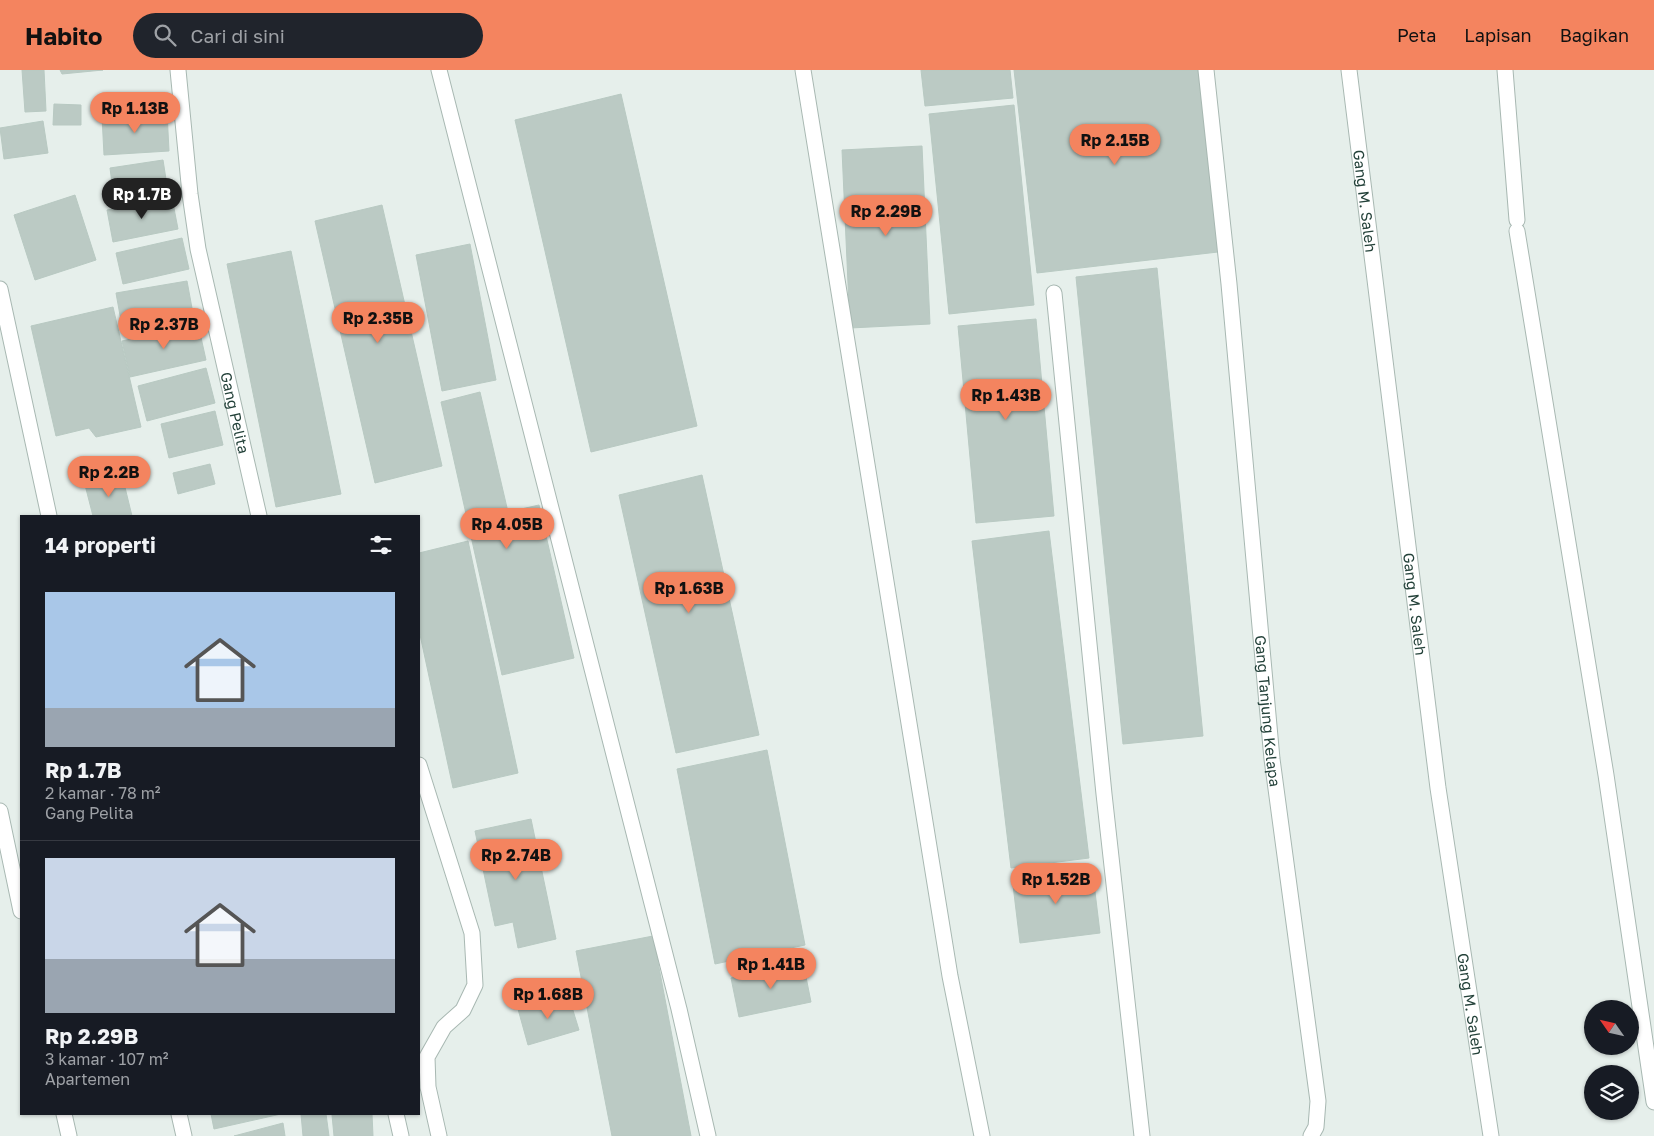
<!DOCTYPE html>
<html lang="id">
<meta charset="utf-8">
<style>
:root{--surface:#171b24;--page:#20242c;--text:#f1f3f6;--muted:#9ea1a6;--line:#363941;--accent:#f4845f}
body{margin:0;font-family:"Golos Text",sans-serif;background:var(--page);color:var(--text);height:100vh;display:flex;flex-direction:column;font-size:19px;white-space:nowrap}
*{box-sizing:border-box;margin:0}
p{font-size:16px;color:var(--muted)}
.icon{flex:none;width:28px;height:28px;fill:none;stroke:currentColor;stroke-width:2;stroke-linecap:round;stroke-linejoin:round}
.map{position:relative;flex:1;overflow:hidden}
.sheet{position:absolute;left:20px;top:445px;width:400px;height:600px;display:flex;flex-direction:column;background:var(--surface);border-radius:0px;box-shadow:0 1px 4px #0004}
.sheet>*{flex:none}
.needle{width:32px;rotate:304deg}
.tools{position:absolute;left:1584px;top:930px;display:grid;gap:10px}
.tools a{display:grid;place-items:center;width:55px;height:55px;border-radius:50%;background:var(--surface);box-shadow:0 1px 4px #0004;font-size:25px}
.price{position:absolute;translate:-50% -42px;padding:0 11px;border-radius:18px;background:var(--accent);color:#111;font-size:16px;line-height:32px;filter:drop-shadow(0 1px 2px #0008)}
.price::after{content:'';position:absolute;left:50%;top:30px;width:15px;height:11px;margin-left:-8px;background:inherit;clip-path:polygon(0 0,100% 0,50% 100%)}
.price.current{background:#222;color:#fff}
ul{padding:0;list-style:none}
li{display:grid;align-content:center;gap:10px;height:265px;padding:0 25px}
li+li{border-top:1px solid var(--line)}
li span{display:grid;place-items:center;height:155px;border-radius:0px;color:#555}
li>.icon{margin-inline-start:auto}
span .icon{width:90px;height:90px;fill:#fffc;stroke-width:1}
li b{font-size:21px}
h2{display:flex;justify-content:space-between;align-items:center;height:60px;padding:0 25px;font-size:21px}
header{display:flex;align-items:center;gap:30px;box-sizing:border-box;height:70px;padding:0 25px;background:var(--accent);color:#111}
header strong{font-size:24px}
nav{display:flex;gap:28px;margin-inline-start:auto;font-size:18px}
.search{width:350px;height:45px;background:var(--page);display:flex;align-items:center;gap:12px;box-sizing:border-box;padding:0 18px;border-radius:28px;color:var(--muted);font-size:19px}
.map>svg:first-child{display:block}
.building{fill:#bbcac4;stroke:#b8c9c2}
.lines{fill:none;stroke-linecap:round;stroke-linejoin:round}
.lane-casing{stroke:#a8b8b2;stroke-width:17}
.street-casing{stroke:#a8b8b2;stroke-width:17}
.lane{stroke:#fff;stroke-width:15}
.street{stroke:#fff;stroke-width:15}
.labels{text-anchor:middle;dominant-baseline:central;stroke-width:4;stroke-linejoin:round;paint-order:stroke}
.street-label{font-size:15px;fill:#24423a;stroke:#f7fbf9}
</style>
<header>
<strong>Habito</strong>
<div class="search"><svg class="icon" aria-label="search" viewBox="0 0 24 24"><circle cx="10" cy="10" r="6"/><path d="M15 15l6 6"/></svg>Cari di sini</div>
<nav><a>Peta</a><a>Lapisan</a><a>Bagikan</a></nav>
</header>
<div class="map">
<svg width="1654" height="1066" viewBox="0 0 1654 1066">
<rect width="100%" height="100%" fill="#e6efeb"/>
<g class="building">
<path d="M22,0H44L46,41L25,42Z"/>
<path d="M60,0H103L62,4Z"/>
<path d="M921,0H1010L1013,28L925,36Z"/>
<path d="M1014,0H1198L1218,182L1037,203Z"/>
<path d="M621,24L697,356L591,382L515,50Z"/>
<path d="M54,34L81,35V55H53Z"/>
<path d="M1014,35L1034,235L949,244L929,44Z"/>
<path d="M167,42L169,81L104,85L102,46Z"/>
<path d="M43,51L48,83L4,89L0,58Z"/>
<path d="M922,76L930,254L850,258L842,80Z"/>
<path d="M163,90L168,122L114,129L110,98Z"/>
<path d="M75,125L96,190L35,210L14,145Z"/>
<path d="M172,128L178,159L113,172L107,140Z"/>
<path d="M382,135L442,396L375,413L315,151Z"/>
<path d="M182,168L189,199L123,214L116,183Z"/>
<path d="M470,174L496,310L442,321L416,185Z"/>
<path d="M291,181L341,424L276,437L227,194Z"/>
<path d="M1157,198L1203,666L1123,674L1076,207Z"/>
<path d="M187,211L194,249L123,262L116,223Z"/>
<path d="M113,237L141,357L96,367L89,358L56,366L31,256Z"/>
<path d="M1036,249L1054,446L976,453L958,256Z"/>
<path d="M198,254L206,290L130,307L122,271Z"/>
<path d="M206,298L215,333L147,351L138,316Z"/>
<path d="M480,322L508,442L539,435L574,588L502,605L441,332Z"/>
<path d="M215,341L223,375L169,388L161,354Z"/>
<path d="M210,394L215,414L178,424L173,403Z"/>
<path d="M122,405L132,446H93L85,415Z"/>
<path d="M702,405L759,665L676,683L619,425Z"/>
<path d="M1049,461L1089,788L1011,798L972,471Z"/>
<path d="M468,471L518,703L453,718L419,560V483Z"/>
<path d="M767,680L805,875L715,894L677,699Z"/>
<path d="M531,749L556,869L518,878L513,852L495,856L475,761Z"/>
<path d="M1092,797L1100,863L1020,873L1012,807Z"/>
<path d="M653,866L691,1066H612L576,881Z"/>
<path d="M803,892L811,932L739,947L731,908Z"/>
<path d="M568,924L579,960L528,975L518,939Z"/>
<path d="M211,1044H281L214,1059Z"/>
<path d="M301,1044H326L329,1066H303Z"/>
<path d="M372,1044L373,1066H334L332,1045Z"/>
<path d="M283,1053L285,1066H234Z"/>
</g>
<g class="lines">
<g class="lane-casing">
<g id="lane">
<path d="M803,0L950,906L982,1066"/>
<path id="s1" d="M1206,0L1229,214L1272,689L1318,1031L1316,1057L1311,1066"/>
<path d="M1505,0L1517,150"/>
<path d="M1517,161L1606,705L1654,1032"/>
<path d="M1054,223L1104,724L1142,1066"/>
<path d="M419,695L472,863L475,915L463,940L444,957L427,987L428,1017L439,1066"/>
</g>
</g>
<g class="street-casing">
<g id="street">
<path id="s2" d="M178,0L190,124L198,179L259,446"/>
<path d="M439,0L679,939L708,1066"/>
<path id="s3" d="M1349,0L1438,718L1491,1066"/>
<path d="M0,219L49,446"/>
<path d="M0,741L21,841"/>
<path d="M64,1044L69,1066"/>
<path d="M179,1044L184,1066"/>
<path d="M396,1044L401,1066"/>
</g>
</g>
<use href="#lane" class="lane"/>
<use href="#street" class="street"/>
</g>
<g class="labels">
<g class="street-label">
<text stroke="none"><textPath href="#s3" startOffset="132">Gang M. Saleh</textPath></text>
<text stroke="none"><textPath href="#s2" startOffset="348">Gang Pelita</textPath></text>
<text stroke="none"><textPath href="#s3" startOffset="538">Gang M. Saleh</textPath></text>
<text stroke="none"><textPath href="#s1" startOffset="644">Gang Tanjung Kelapa</textPath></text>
<text stroke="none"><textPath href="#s3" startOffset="942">Gang M. Saleh</textPath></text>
</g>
</g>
</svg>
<div class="tools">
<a><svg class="needle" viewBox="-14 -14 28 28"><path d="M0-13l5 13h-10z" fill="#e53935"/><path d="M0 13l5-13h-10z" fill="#9ea1a6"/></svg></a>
<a><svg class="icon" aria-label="layers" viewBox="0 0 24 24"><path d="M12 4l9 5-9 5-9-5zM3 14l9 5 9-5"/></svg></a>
</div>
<b class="price" style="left:135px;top:64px">Rp 1.13B</b>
<b class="price" style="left:1115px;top:96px">Rp 2.15B</b>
<b class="price current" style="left:142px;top:150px">Rp 1.7B</b>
<b class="price" style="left:886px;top:167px">Rp 2.29B</b>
<b class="price" style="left:378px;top:274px">Rp 2.35B</b>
<b class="price" style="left:164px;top:280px">Rp 2.37B</b>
<b class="price" style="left:1006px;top:351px">Rp 1.43B</b>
<b class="price" style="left:109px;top:428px">Rp 2.2B</b>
<b class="price" style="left:507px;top:480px">Rp 4.05B</b>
<b class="price" style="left:689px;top:544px">Rp 1.63B</b>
<b class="price" style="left:516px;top:811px">Rp 2.74B</b>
<b class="price" style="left:1056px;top:835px">Rp 1.52B</b>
<b class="price" style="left:771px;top:920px">Rp 1.41B</b>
<b class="price" style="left:548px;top:950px">Rp 1.68B</b>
<section class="sheet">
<h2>14 properti<svg class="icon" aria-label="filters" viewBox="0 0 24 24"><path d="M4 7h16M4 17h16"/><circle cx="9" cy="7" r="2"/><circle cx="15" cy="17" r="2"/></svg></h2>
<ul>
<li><span style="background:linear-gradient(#a9c7e8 75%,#9aa5b1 0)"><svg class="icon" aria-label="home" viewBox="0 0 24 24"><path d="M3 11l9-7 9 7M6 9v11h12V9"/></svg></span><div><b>Rp 1.7B</b><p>2 kamar · 78 m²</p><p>Gang Pelita</p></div></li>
<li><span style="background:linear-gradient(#c9d6e8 65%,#9aa5b1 0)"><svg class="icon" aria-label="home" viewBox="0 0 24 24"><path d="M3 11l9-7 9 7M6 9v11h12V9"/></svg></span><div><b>Rp 2.29B</b><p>3 kamar · 107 m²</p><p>Apartemen</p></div></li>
</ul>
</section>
</div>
